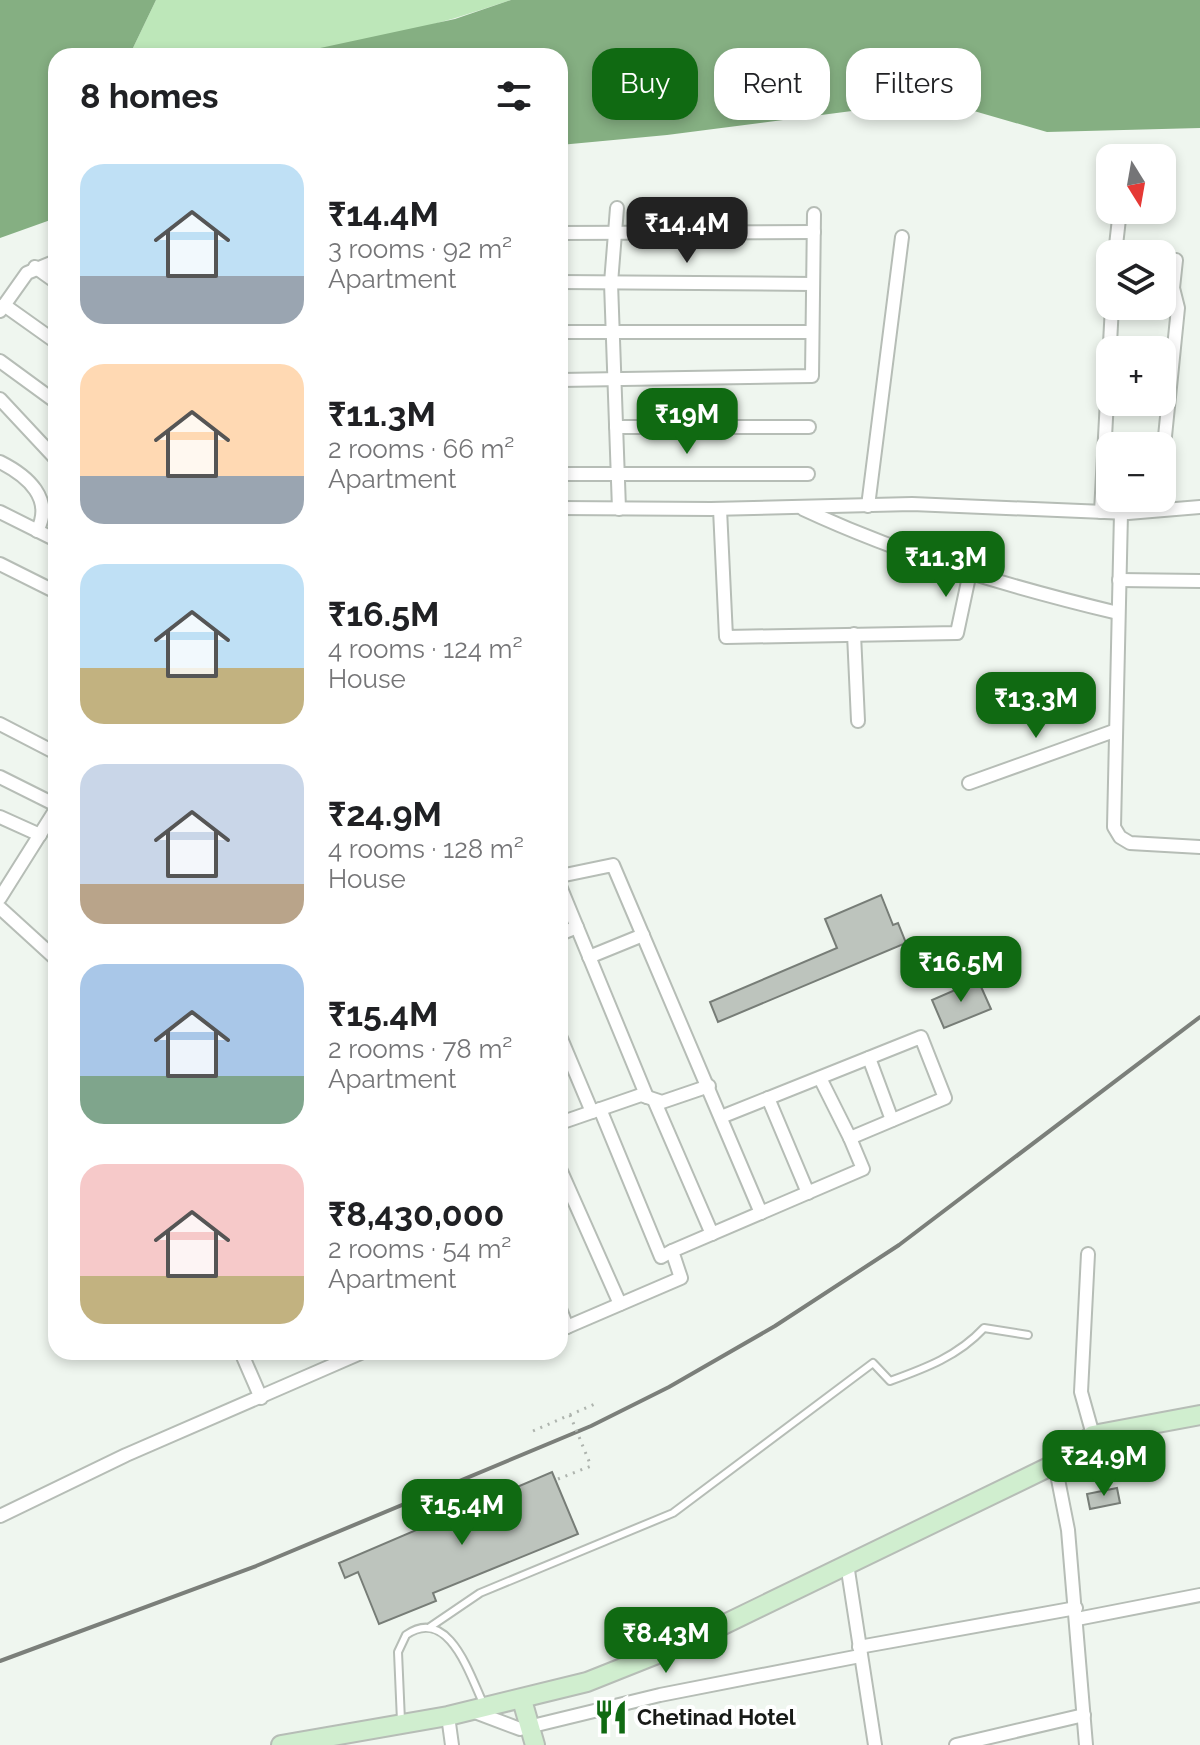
<!DOCTYPE html>
<meta charset="utf-8">
<style>
:root{--surface:#fff;--page:#f2f2f2;--text:#202124;--muted:#757577;--accent:#106a12}
body{margin:0;font-family:Raleway,sans-serif;background:var(--page);color:var(--text);height:100vh;display:flex;flex-direction:column;font-size:30px;white-space:nowrap}
*{box-sizing:border-box;margin:0}
p{font-size:26px;color:var(--muted)}
.icon{flex:none;width:44px;height:44px;fill:none;stroke:currentColor;stroke-width:2;stroke-linecap:round;stroke-linejoin:round}
.map{position:relative;flex:1;overflow:hidden}
.details{position:absolute;left:48px;top:48px;width:520px;height:1312px;display:flex;flex-direction:column;background:var(--surface);border-radius:24px;box-shadow:0 4px 12px #0003}
.details>*{flex:none}
.top-card{position:absolute;left:592px;top:48px;width:488px;height:72px;display:flex;gap:16px}
.needle{width:52px;rotate:169deg}
.controls{position:absolute;left:1096px;top:144px;display:grid;gap:16px}
.controls a{display:grid;place-items:center;width:80px;height:80px;border-radius:16px;background:var(--surface);box-shadow:0 4px 12px #0003;font-size:40px}
.price{position:absolute;translate:-50% -68px;padding:0 18px;border-radius:16px;background:var(--accent);color:#fff;font-size:26px;line-height:52px;filter:drop-shadow(0 2px 4px #0008)}
.price::after{content:'';position:absolute;left:50%;top:48px;width:24px;height:18px;margin-left:-12px;background:inherit;clip-path:polygon(0 0,100% 0,50% 100%)}
.price.on{background:#222;color:#fff}
ul{padding:0;list-style:none}
li{display:flex;align-items:center;gap:24px;height:200px;padding:0 32px}
li span{display:grid;place-items:center;flex:none;width:224px;height:160px;border-radius:24px;color:#555}
li>.icon{margin-inline-start:auto}
span .icon{width:96px;height:96px;fill:#fffc;stroke-width:1}
li b{font-size:34px}
h2{display:flex;justify-content:space-between;align-items:center;height:96px;padding:0 32px;font-size:34px}
.pill{padding:0 28px;border-radius:24px;background:var(--surface);box-shadow:0 4px 12px #0003;font-size:28px;line-height:72px}
.pill.on{background:var(--accent);color:#fff}
.map>svg:first-child{display:block}
.green{fill:#bde7b9}
.water{fill:#85af82}
.building{fill:#bdc4bd;stroke:#777d77;stroke-width:2}
.lines{fill:none;stroke-linecap:round;stroke-linejoin:round}
.lane-casing{stroke:#b6bdb6;stroke-width:10}
.street-casing{stroke:#b6bdb6;stroke-width:16}
.secondary-casing{stroke:#b6bdb6;stroke-width:22}
.path{stroke:#aeb4ae;stroke-width:3;stroke-dasharray:2 6;stroke-linecap:butt}
.lane{stroke:#fff;stroke-width:6}
.street{stroke:#fff;stroke-width:12}
.secondary{stroke:#d0eecf;stroke-width:18}
.rail{stroke:#7b7f7a;stroke-width:4}
.path-bridge{stroke:#aeb4ae;stroke-width:3;stroke-dasharray:2 6;stroke-linecap:butt}
.labels{text-anchor:middle;dominant-baseline:central;stroke-width:8;stroke-linejoin:round;paint-order:stroke}
.poi-label{font-size:22px;font-weight:bold;fill:#181a17;stroke:#fff;text-anchor:start}
</style>
<div class="map">
<svg width="1200" height="1745" viewBox="0 0 1200 1745">
<rect width="100%" height="100%" fill="#eff6ef"/>
<path class="green" d="M156,0H511C439,25 361,45 285,56C236,63 181,53 132,50Z"/>
<g class="water">
<path d="M0,0H156L132,50L219,56H56V218L0,238Z"/>
<path d="M511,0H1200V128L1047,132L936,100L667,135L560,145V56H283L455,19Z"/>
</g>
<g class="building">
<path d="M881,895L893,925L898,923L906,943L718,1022L710,1002L837,948L825,919Z"/>
<path d="M978,980L991,1009L944,1028L932,1000Z"/>
<path d="M552,1472L578,1534L433,1593L436,1601L379,1624L358,1572L345,1578L339,1563Z"/>
<path d="M1117,1488L1120,1503L1090,1509L1087,1494Z"/>
</g>
<g class="lines">
<g class="lane-casing">
<g id="lane">
<path d="M430,1627L480,1593L673,1513L873,1363L890,1381C926,1368 958,1356 984,1328L1028,1335"/>
<path d="M401,1721L398,1652L406,1635C449,1605 470,1676 484,1705"/>
</g>
</g>
<g class="street-casing">
<g id="street">
<path d="M617,208L611,283L619,509"/>
<path d="M560,233L814,232"/>
<path d="M1115,254L1120,210"/>
<path d="M35,267L56,282"/>
<path d="M560,282L813,284"/>
<path d="M4,305L56,342"/>
<path d="M0,311L27,273L56,261"/>
<path d="M560,332H812"/>
<path d="M0,361L56,402"/>
<path d="M560,380L812,376L814,214"/>
<path d="M0,399L56,459"/>
<path d="M616,427H809"/>
<path d="M0,462C28,476 54,499 37,531"/>
<path d="M1162,466L1178,308L1173,288L1176,260"/>
<path d="M565,474H808"/>
<path d="M868,506L902,237"/>
<path d="M560,508L711,509L912,504L1128,513L1200,507"/>
<path d="M720,509L726,637L957,633L970,572"/>
<path d="M803,509C904,556 1010,587 1118,613"/>
<path d="M0,512L56,540"/>
<path d="M1101,512L1112,306"/>
<path d="M1121,513L1114,827L1120,837L1130,843L1200,847"/>
<path d="M0,564L56,592"/>
<path d="M1119,580L1200,581"/>
<path d="M854,634L858,721"/>
<path d="M0,724L56,753"/>
<path d="M0,777L56,805"/>
<path d="M969,783L1114,731"/>
<path d="M0,817L40,835"/>
<path d="M560,876L613,865L761,1213"/>
<path d="M560,886L647,1097"/>
<path d="M0,898L56,809"/>
<path d="M0,908L56,959"/>
<path d="M560,934L577,927"/>
<path d="M589,957L643,935"/>
<path d="M560,1036L592,1112"/>
<path d="M869,1058L892,1120"/>
<path d="M820,1078L850,1138"/>
<path d="M768,1098L808,1193"/>
<path d="M654,1100L712,1234"/>
<path d="M600,1109L661,1257L672,1251"/>
<path d="M560,1123L641,1095L662,1102L709,1086"/>
<path d="M560,1169L620,1304"/>
<path d="M1088,1254L1081,1392L1093,1435"/>
<path d="M560,1309L567,1327"/>
<path d="M560,1330L681,1278L672,1251L863,1169L850,1138L945,1098L921,1037L721,1117"/>
<path d="M241,1352L261,1398"/>
<path d="M1055,1464L1068,1530L1086,1745"/>
<path d="M0,1516L126,1455L363,1352"/>
<path d="M847,1564L875,1745"/>
<path d="M1077,1619L1200,1595"/>
<path d="M859,1647L1076,1608"/>
<path d="M472,1711L520,1729L660,1695L860,1656"/>
<path d="M448,1716L452,1745"/>
<path d="M956,1745L1084,1715"/>
</g>
</g>
<g class="secondary-casing">
<g id="secondary">
<path d="M522,1700L535,1745"/>
<path d="M281,1745L448,1716L587,1682L690,1641L1055,1464L1093,1435L1200,1415"/>
</g>
</g>
<g class="path">
<path d="M533,1431L597,1403"/>
<path d="M558,1479L591,1466"/>
</g>
<use href="#lane" class="lane"/>
<use href="#street" class="street"/>
<use href="#secondary" class="secondary"/>
<path class="rail" d="M0,1661L256,1566L591,1426L669,1387L775,1326L899,1245L1200,1017"/>
<path class="path-bridge" d="M570,1415L591,1466"/>
</g>
<defs>
<g id="restaurant-bare" transform="scale(2.76)"><path d="M-5-6h1v4h1v-4h1v4h1v-4h1v5L-1.5 .5V6h-2V.5L-5-1ZM5-6V6H3V1.5H1.5Q1.5-4 5-6Z" fill="#106a12" stroke="#fff" stroke-width="2.5" paint-order="stroke"/></g>
</defs>
<g fill-rule="evenodd">
<use href="#restaurant-bare" x="611" y="1717"/>
</g>
<g class="labels">
<g class="poi-label">
<text x="637" y="1717">Chetinad Hotel</text>
</g>
</g>
</svg>
<div class="controls">
<a><svg class="needle" viewBox="-14 -14 28 28"><path d="M0-13l5 13h-10z" fill="#e53935"/><path d="M0 13l5-13h-10z" fill="#757577"/></svg></a>
<a><svg class="icon" aria-label="layers" viewBox="0 0 24 24"><path d="M12 4l9 5-9 5-9-5zM3 14l9 5 9-5"/></svg></a>
<a>+</a>
<a>−</a>
</div>
<b class="price on" style="left:687px;top:265px">₹14.4M</b>
<b class="price" style="left:687px;top:456px">₹19M</b>
<b class="price" style="left:946px;top:599px">₹11.3M</b>
<b class="price" style="left:1036px;top:740px">₹13.3M</b>
<b class="price" style="left:961px;top:1004px">₹16.5M</b>
<b class="price" style="left:1104px;top:1498px">₹24.9M</b>
<b class="price" style="left:462px;top:1547px">₹15.4M</b>
<b class="price" style="left:666px;top:1675px">₹8.43M</b>
<div class="top-card">
<a class="pill on">Buy</a>
<a class="pill">Rent</a>
<a class="pill">Filters</a>
</div>
<section class="details">
<h2>8 homes<svg class="icon" aria-label="filters" viewBox="0 0 24 24"><path d="M4 7h16M4 17h16"/><circle cx="9" cy="7" r="2"/><circle cx="15" cy="17" r="2"/></svg></h2>
<ul>
<li><span style="background:linear-gradient(#bfe0f5 70%,#9aa5b1 0)"><svg class="icon" aria-label="home" viewBox="0 0 24 24"><path d="M3 11l9-7 9 7M6 9v11h12V9"/></svg></span><div><b>₹14.4M</b><p>3 rooms · 92 m²</p><p>Apartment</p></div></li>
<li><span style="background:linear-gradient(#ffd9b3 70%,#9aa5b1 0)"><svg class="icon" aria-label="home" viewBox="0 0 24 24"><path d="M3 11l9-7 9 7M6 9v11h12V9"/></svg></span><div><b>₹11.3M</b><p>2 rooms · 66 m²</p><p>Apartment</p></div></li>
<li><span style="background:linear-gradient(#bfe0f5 65%,#c2b280 0)"><svg class="icon" aria-label="home" viewBox="0 0 24 24"><path d="M3 11l9-7 9 7M6 9v11h12V9"/></svg></span><div><b>₹16.5M</b><p>4 rooms · 124 m²</p><p>House</p></div></li>
<li><span style="background:linear-gradient(#c9d6e8 75%,#b9a48a 0)"><svg class="icon" aria-label="home" viewBox="0 0 24 24"><path d="M3 11l9-7 9 7M6 9v11h12V9"/></svg></span><div><b>₹24.9M</b><p>4 rooms · 128 m²</p><p>House</p></div></li>
<li><span style="background:linear-gradient(#a9c7e8 70%,#7fa58c 0)"><svg class="icon" aria-label="home" viewBox="0 0 24 24"><path d="M3 11l9-7 9 7M6 9v11h12V9"/></svg></span><div><b>₹15.4M</b><p>2 rooms · 78 m²</p><p>Apartment</p></div></li>
<li><span style="background:linear-gradient(#f6c9c9 70%,#c2b280 0)"><svg class="icon" aria-label="home" viewBox="0 0 24 24"><path d="M3 11l9-7 9 7M6 9v11h12V9"/></svg></span><div><b>₹8,430,000</b><p>2 rooms · 54 m²</p><p>Apartment</p></div></li>
</ul>
</section>
</div>
